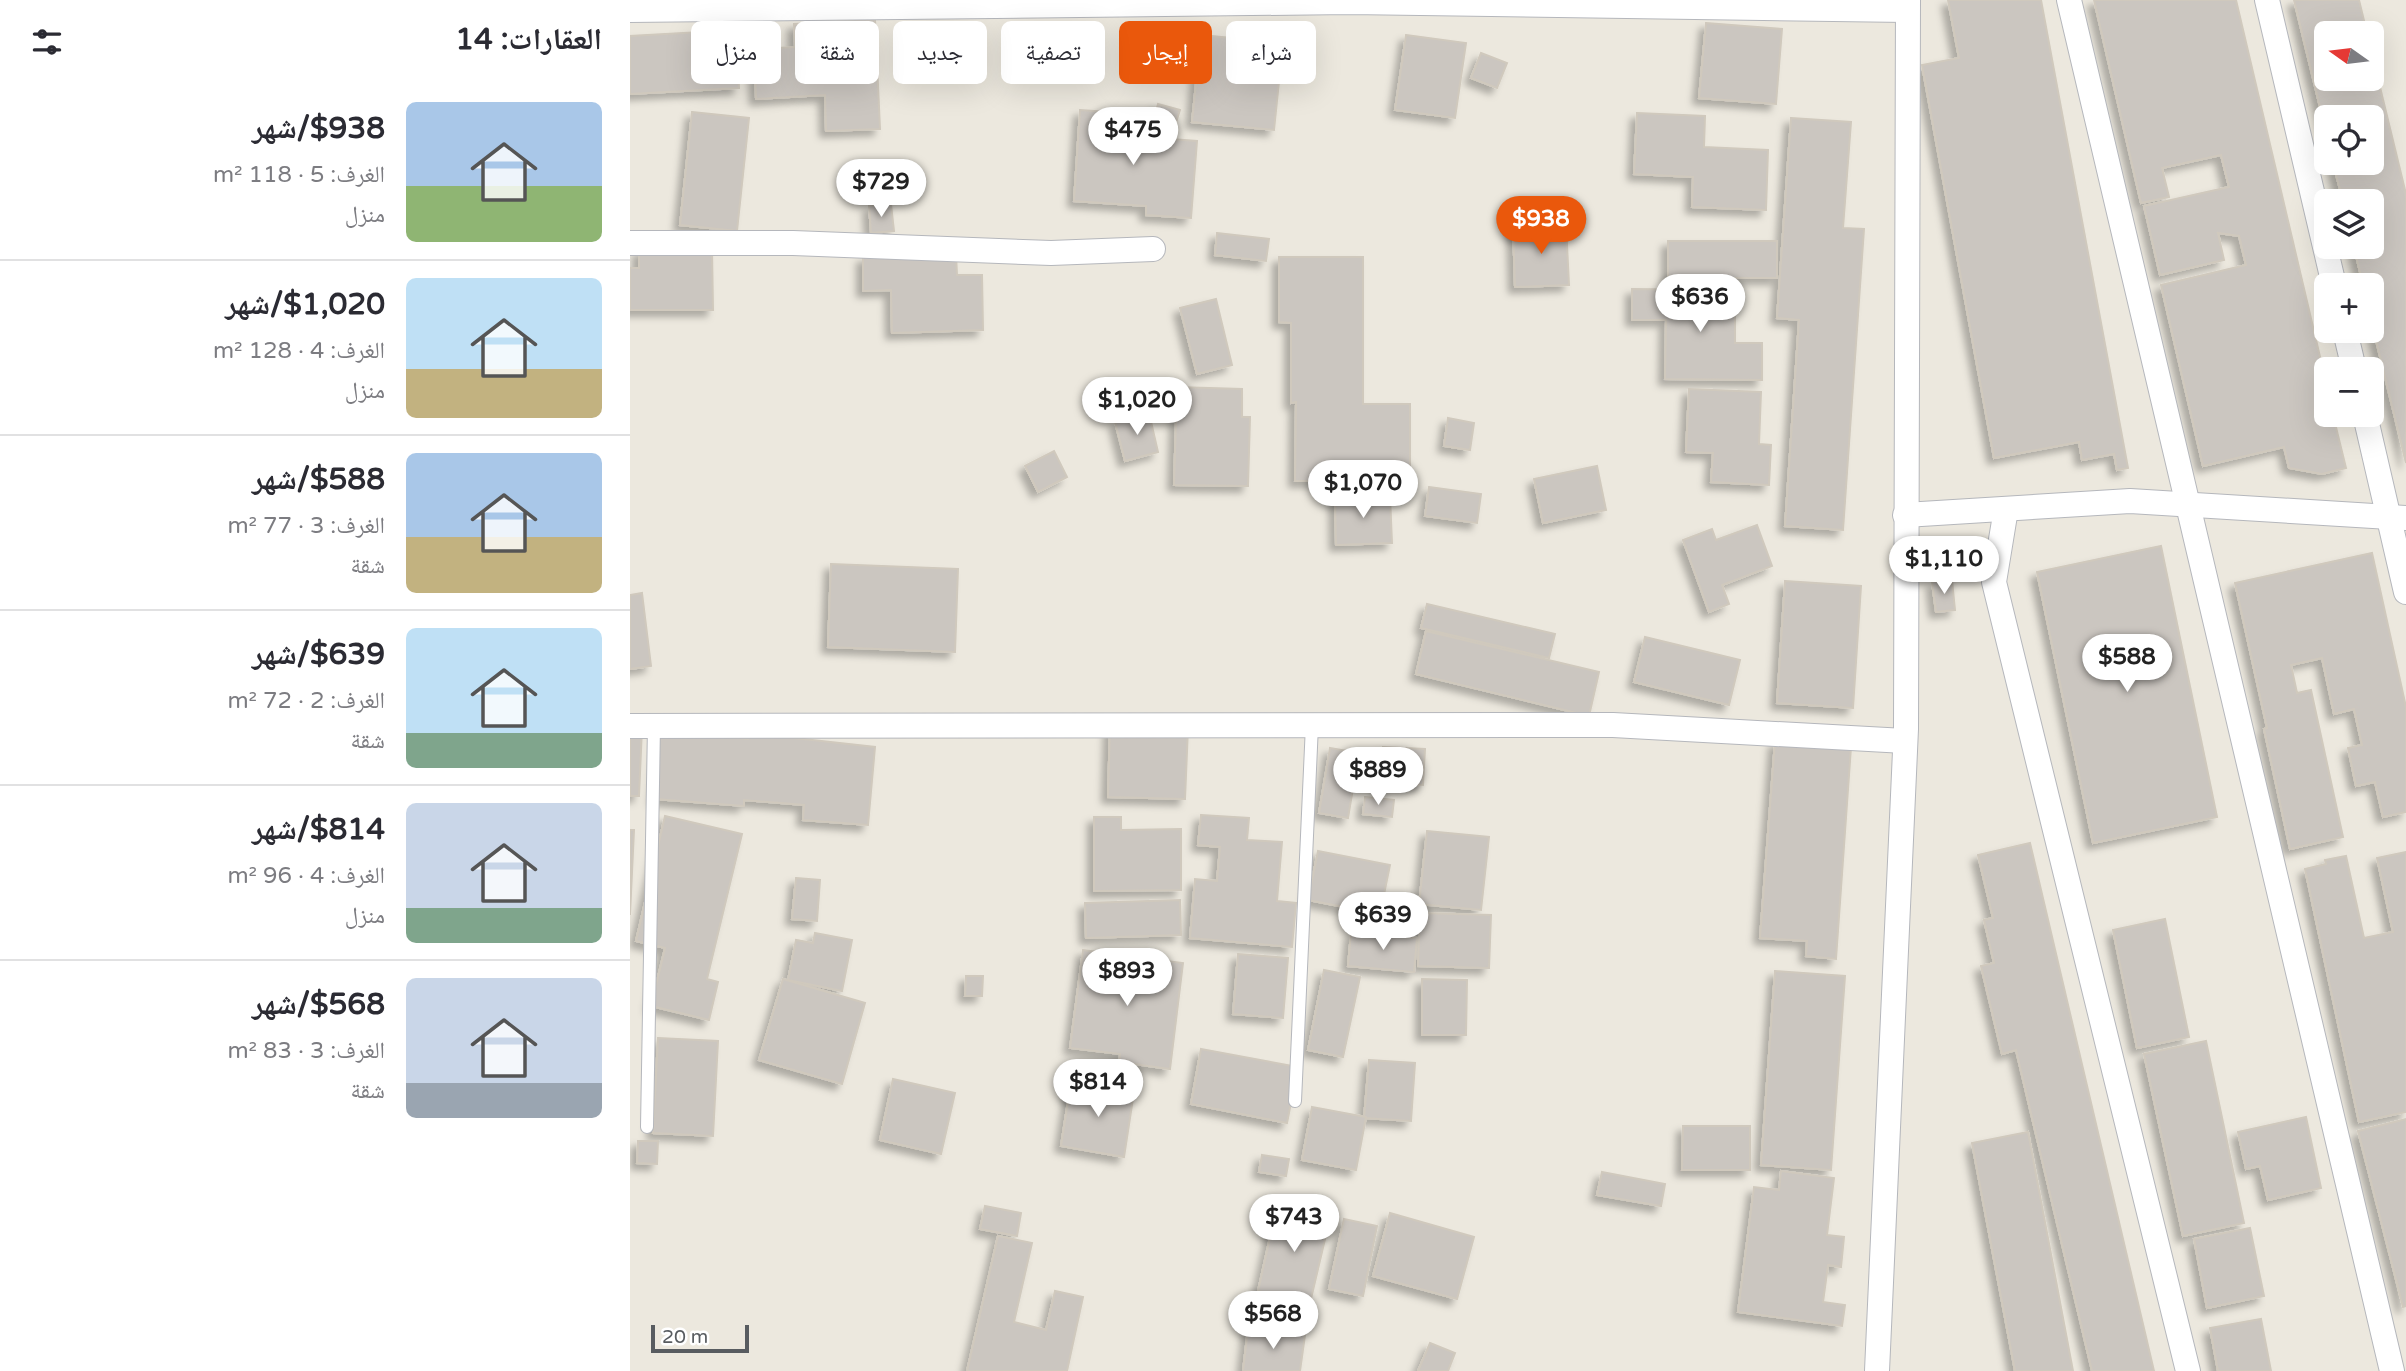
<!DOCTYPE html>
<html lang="ar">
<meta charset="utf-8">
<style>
:root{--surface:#fff;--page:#f2f2f3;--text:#2b2b33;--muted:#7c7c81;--line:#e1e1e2;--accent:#ea580c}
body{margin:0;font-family:"Varela Round","Noto Naskh Arabic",sans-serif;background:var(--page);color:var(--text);direction:rtl;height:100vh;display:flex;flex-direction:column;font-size:26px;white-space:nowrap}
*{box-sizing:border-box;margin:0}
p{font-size:23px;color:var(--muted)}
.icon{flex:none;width:38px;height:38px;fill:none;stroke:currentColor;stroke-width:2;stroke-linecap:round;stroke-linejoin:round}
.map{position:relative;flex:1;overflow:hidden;direction:ltr}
.drawer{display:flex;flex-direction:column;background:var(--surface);width:630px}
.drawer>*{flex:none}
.top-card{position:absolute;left:21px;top:21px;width:665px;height:63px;direction:rtl;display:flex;gap:14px}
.needle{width:46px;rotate:284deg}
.tools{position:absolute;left:1684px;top:21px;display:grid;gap:14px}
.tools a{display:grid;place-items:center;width:70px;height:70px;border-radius:10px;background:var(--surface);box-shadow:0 7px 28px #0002;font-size:35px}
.scale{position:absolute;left:21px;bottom:18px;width:98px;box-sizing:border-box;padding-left:7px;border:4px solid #585c60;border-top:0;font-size:19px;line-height:24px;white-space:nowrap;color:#585c60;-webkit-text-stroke:5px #fff;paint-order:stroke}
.price{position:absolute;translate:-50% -60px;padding:0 16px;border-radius:24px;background:#fff;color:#222;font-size:23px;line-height:46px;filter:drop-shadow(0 2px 4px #0008)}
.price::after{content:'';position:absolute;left:50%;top:42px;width:21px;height:16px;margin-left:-10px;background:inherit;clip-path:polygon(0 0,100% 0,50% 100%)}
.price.selected{background:var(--accent);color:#fff}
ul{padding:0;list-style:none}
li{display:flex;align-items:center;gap:21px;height:175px;padding:0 28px}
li+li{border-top:2px solid var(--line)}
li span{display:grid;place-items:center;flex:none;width:196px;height:140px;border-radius:10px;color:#555}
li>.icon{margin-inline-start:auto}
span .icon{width:84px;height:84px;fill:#fffc;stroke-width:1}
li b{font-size:30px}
h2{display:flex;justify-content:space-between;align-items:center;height:84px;padding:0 28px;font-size:30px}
.pill{padding:0 24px;border-radius:10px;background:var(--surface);box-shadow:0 7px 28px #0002;font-size:24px;line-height:63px}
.pill.selected{background:var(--accent);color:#fff}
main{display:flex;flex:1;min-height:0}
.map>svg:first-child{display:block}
.building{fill:#cbc6c0;stroke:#d0c9bd;stroke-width:2;filter:url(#shadow)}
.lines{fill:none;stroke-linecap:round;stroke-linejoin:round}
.lane-casing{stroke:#b5b7bc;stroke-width:14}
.street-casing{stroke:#b5b7bc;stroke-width:26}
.lane{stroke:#fff;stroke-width:12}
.street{stroke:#fff;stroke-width:24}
</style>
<main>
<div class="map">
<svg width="1776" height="1371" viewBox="0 0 1776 1371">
<defs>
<filter id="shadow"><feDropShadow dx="-6" dy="6" stdDeviation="3.5" flood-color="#0004"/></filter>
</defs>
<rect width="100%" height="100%" fill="#ece8de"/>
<g class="building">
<path d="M1318,0H1411L1498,468L1487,470L1484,454L1452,460L1449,442L1364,458L1292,65L1329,58Z"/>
<path d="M1464,0H1606L1696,382V415H1703L1716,468L1692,474L1659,468L1654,447L1573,466L1531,285L1616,265L1609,236L1588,233L1594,260L1530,275L1514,206L1599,187L1591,155L1532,168L1539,197L1511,203Z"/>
<path d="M1664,0H1729L1737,33H1696V79H1741V50L1776,194V463L1741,320V285H1733L1724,247H1741V201H1713L1703,163H1741V117H1696V132Z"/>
<path d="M245,20L250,129L196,131L195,95L126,99L124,43L145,42L146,48L165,47L164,24Z"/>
<path d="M1076,23L1152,29L1146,104L1069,98Z"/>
<path d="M106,30L109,88L0,94V36Z"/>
<path d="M571,35L653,43L644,130L562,122Z"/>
<path d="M776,35L836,43L825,118L765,110Z"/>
<path d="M851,53L877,63L867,88L841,78Z"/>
<path d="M528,104L550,110L542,135L521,129Z"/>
<path d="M450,110L493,113V125L515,127L514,137L567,141L561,218L516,215V206L444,201Z"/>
<path d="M62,112L119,118L107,231L50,225Z"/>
<path d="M1007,113L1075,116L1074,147L1138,150L1136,210L1062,207L1063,177L1004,174Z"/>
<path d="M1161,118L1221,122L1213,228L1234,229L1213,530L1155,526L1169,320L1147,318Z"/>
<path d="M261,204L264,231L241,233L239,206Z"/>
<path d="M936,224L939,285L885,287L883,226Z"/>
<path d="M587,233L639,239L636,261L585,255Z"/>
<rect x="1038" y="241" width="109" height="37"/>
<path d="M82,249L83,310H0V268H9V250Z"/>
<path d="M326,254L327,275H352L353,330L262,333L261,290L233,291V257Z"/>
<path d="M649,257H733V404H780V481H665L666,402L661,403V323L649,322Z"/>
<path d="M1002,289L1105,290V343H1132V380L1035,379L1036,320H1002Z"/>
<path d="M586,299L602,365L567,374L550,308Z"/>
<path d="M547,387L612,389V417H620L618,486L544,485Z"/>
<path d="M1059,389L1131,392L1129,444L1141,445L1139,485L1081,482L1083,453L1056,452Z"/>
<path d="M519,413L528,452L495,461L485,422Z"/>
<path d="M818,418L844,423L840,450L814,446Z"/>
<path d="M424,451L437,477L408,492L395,466Z"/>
<path d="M967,466L976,510L913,523L904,479Z"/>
<path d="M799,487L851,494L847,523L795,516Z"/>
<path d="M760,496L762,543L706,545L705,497Z"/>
<path d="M1127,525L1142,566L1092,585L1099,604L1079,612L1053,540L1082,529L1086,540Z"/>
<path d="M1531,546L1587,817L1463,843L1407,572Z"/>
<path d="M1742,553L1776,707V812L1753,817L1745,782L1726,786L1718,748L1732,745L1724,709L1704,714L1692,658L1661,665L1667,693L1681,690L1713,837L1660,849L1634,729L1637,728L1605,583Z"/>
<path d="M201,564L328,569L325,652L198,647Z"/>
<path d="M1322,580L1325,610L1306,612L1302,582Z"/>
<path d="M1155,581L1231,586L1223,708L1147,703Z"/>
<path d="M12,593L21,666L0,669V595Z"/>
<path d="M797,604L925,634L919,658L791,628Z"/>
<path d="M796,631L969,672L959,716L786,674Z"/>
<path d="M1015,637L1110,660L1099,705L1004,682Z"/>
<path d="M480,725L558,728L555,799L478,797Z"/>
<path d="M0,728H12L9,796H0Z"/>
<path d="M31,731L118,739L119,733L245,747L238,825L173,820L174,805L114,800V806L25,799Z"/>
<path d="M1145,741L1221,747L1206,959L1176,956L1177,941L1130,938Z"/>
<path d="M753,747L795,749L793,785L751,782Z"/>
<path d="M700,748L729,753L718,818L689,813Z"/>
<path d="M735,797L764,800L762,817L733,814Z"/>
<path d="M571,815L619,818L617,840L652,842L647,901L666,903L662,947L560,938L565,879L587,881L590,847L568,845Z"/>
<path d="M35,816L112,834L77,979L88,982L79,1020L21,1006L35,948L6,941Z"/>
<path d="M464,817H491V830L551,829V890L464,891Z"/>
<path d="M0,830H4L0,915Z"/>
<path d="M797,831L859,837L851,910L789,904Z"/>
<path d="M1400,843L1524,1371H1462L1386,1050L1372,1054L1351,966L1364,963L1354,920L1363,918L1348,855Z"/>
<path d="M688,851L760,865L750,914L678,900Z"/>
<path d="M1776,852V1112L1729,1122L1675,869L1696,864L1695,860L1716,856L1734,938L1763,932L1747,858Z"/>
<path d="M166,878L190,880L187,921L162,919Z"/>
<path d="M550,900L551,935L456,938L455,903Z"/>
<path d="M790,913L861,915L859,968L788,966Z"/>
<path d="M1535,919L1559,1037L1507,1048L1483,930Z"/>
<path d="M185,933L222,940L212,991L158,980L166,940L183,943Z"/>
<path d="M721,933L787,938L784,972L718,966Z"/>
<path d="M453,950L553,963L540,1069L489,1062L490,1054L440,1048Z"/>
<path d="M608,954L658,958L653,1018L603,1014Z"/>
<path d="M694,970L730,977L713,1057L678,1050Z"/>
<path d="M1145,971L1215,976L1201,1170L1131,1165Z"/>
<path d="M336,976H353L352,996H335Z"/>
<path d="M153,979L235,1003L212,1084L129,1060Z"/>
<path d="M792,979L837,980L836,1035H792Z"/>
<path d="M28,1038L88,1041L83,1136L23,1133Z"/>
<path d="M1576,1041L1614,1223L1553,1236L1514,1054Z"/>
<path d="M571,1049L668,1067L657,1123L561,1104Z"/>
<path d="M739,1060L785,1063L781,1121L734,1118Z"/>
<path d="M263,1079L325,1093L311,1154L250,1140Z"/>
<path d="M441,1082L504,1092L494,1157L431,1146Z"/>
<path d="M682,1107L736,1117L726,1170L672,1160Z"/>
<path d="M1676,1117L1691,1188L1638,1200L1630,1166L1616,1169L1608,1132Z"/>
<path d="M1776,1119V1306L1773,1307L1728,1131Z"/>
<path d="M1053,1126H1120V1170H1052Z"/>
<path d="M1398,1132L1443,1371H1385L1342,1143Z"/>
<path d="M8,1141H28L27,1164L7,1163Z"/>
<path d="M632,1155L659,1159L656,1176L629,1172Z"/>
<path d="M1151,1171L1204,1178L1197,1235L1214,1237L1211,1267L1198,1265L1193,1302L1215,1305L1212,1326L1108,1312L1124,1187L1149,1190Z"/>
<path d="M972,1172L1035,1184L1031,1206L967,1195Z"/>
<path d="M355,1206L391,1213L387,1236L350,1229Z"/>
<path d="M647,1206L700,1218L680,1303L628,1291Z"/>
<path d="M760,1213L844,1237L827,1299L743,1276Z"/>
<path d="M714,1219L747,1226L733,1296L699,1289Z"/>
<path d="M1620,1228L1634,1296L1577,1308L1564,1239Z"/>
<path d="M368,1236L402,1243L384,1322L416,1330L425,1291L453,1297L437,1371H337Z"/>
<path d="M1631,1319L1641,1371H1588L1580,1328Z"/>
<path d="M618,1328L675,1335L670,1371H613Z"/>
<path d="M800,1343L825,1353L818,1371H788Z"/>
</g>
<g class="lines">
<g class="lane-casing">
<g id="lane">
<path d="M665,1101L682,725"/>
<path d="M17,1127L24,726"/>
</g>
</g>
<g class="street-casing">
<g id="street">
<path d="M1439,0L1762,1371"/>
<path d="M1637,0L1704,285"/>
<path d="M0,10L720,2L1277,10"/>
<path d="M0,243H163L421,253L523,249"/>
<path d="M1715,331L1724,369"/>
<path d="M1735,415L1776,592"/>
<path d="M1376,509L1364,582L1558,1371"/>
<path d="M1275,515L1500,501L1776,518"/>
<path d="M0,726L983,725L1275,741"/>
<path d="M1247,1371L1276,729L1278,0"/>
</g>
</g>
<use href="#lane" class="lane"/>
<use href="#street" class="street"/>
</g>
</svg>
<div class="tools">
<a><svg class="needle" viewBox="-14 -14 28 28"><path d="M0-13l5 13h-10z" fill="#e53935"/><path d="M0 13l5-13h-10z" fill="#7c7c81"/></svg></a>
<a><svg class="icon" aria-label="locate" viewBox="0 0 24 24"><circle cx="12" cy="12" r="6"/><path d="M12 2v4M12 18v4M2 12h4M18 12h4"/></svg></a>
<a><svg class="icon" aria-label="layers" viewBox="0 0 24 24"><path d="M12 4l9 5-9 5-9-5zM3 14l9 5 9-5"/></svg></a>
<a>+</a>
<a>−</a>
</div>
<div class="scale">20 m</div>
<b class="price" style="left:503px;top:167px">$475</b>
<b class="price" style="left:251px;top:219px">$729</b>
<b class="price selected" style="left:911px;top:256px">$938</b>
<b class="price" style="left:1070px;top:334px">$636</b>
<b class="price" style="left:507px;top:437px">$1,020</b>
<b class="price" style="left:733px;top:520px">$1,070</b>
<b class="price" style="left:1314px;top:596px">$1,110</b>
<b class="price" style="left:1497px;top:694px">$588</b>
<b class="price" style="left:748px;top:807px">$889</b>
<b class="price" style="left:753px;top:952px">$639</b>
<b class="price" style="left:497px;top:1008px">$893</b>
<b class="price" style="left:468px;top:1119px">$814</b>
<b class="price" style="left:664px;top:1254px">$743</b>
<b class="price" style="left:643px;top:1351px">$568</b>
<div class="top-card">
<a class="pill">شراء</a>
<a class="pill selected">إيجار</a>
<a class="pill">تصفية</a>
<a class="pill">جديد</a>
<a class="pill">شقة</a>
<a class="pill">منزل</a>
</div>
</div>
<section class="drawer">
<h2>العقارات: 14<svg class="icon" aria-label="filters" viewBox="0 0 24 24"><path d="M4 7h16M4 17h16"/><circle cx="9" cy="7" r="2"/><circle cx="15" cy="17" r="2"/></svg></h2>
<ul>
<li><span style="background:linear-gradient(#a9c7e8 60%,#8fb573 0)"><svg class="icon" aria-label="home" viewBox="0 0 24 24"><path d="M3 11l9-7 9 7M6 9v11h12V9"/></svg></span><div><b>$938/شهر</b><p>الغرف: 5 · 118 m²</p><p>منزل</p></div></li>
<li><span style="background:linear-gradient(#bfe0f5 65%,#c2b280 0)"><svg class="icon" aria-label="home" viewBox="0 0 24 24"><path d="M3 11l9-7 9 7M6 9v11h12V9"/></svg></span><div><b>$1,020/شهر</b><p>الغرف: 4 · 128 m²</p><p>منزل</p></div></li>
<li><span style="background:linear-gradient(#a9c7e8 60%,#c2b280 0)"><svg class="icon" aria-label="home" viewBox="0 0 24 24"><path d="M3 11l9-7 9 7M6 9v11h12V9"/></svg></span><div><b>$588/شهر</b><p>الغرف: 3 · 77 m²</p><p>شقة</p></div></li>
<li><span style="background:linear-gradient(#bfe0f5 75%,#7fa58c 0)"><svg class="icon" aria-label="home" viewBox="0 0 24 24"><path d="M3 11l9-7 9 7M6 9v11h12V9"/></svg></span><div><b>$639/شهر</b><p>الغرف: 2 · 72 m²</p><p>شقة</p></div></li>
<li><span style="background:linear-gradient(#c9d6e8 75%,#7fa58c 0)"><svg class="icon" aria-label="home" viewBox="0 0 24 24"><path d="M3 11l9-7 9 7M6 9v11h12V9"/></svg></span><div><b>$814/شهر</b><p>الغرف: 4 · 96 m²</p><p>منزل</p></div></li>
<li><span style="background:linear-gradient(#c9d6e8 75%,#9aa5b1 0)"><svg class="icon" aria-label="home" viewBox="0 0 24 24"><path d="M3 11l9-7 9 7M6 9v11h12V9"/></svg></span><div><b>$568/شهر</b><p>الغرف: 3 · 83 m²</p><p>شقة</p></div></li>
</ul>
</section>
</main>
